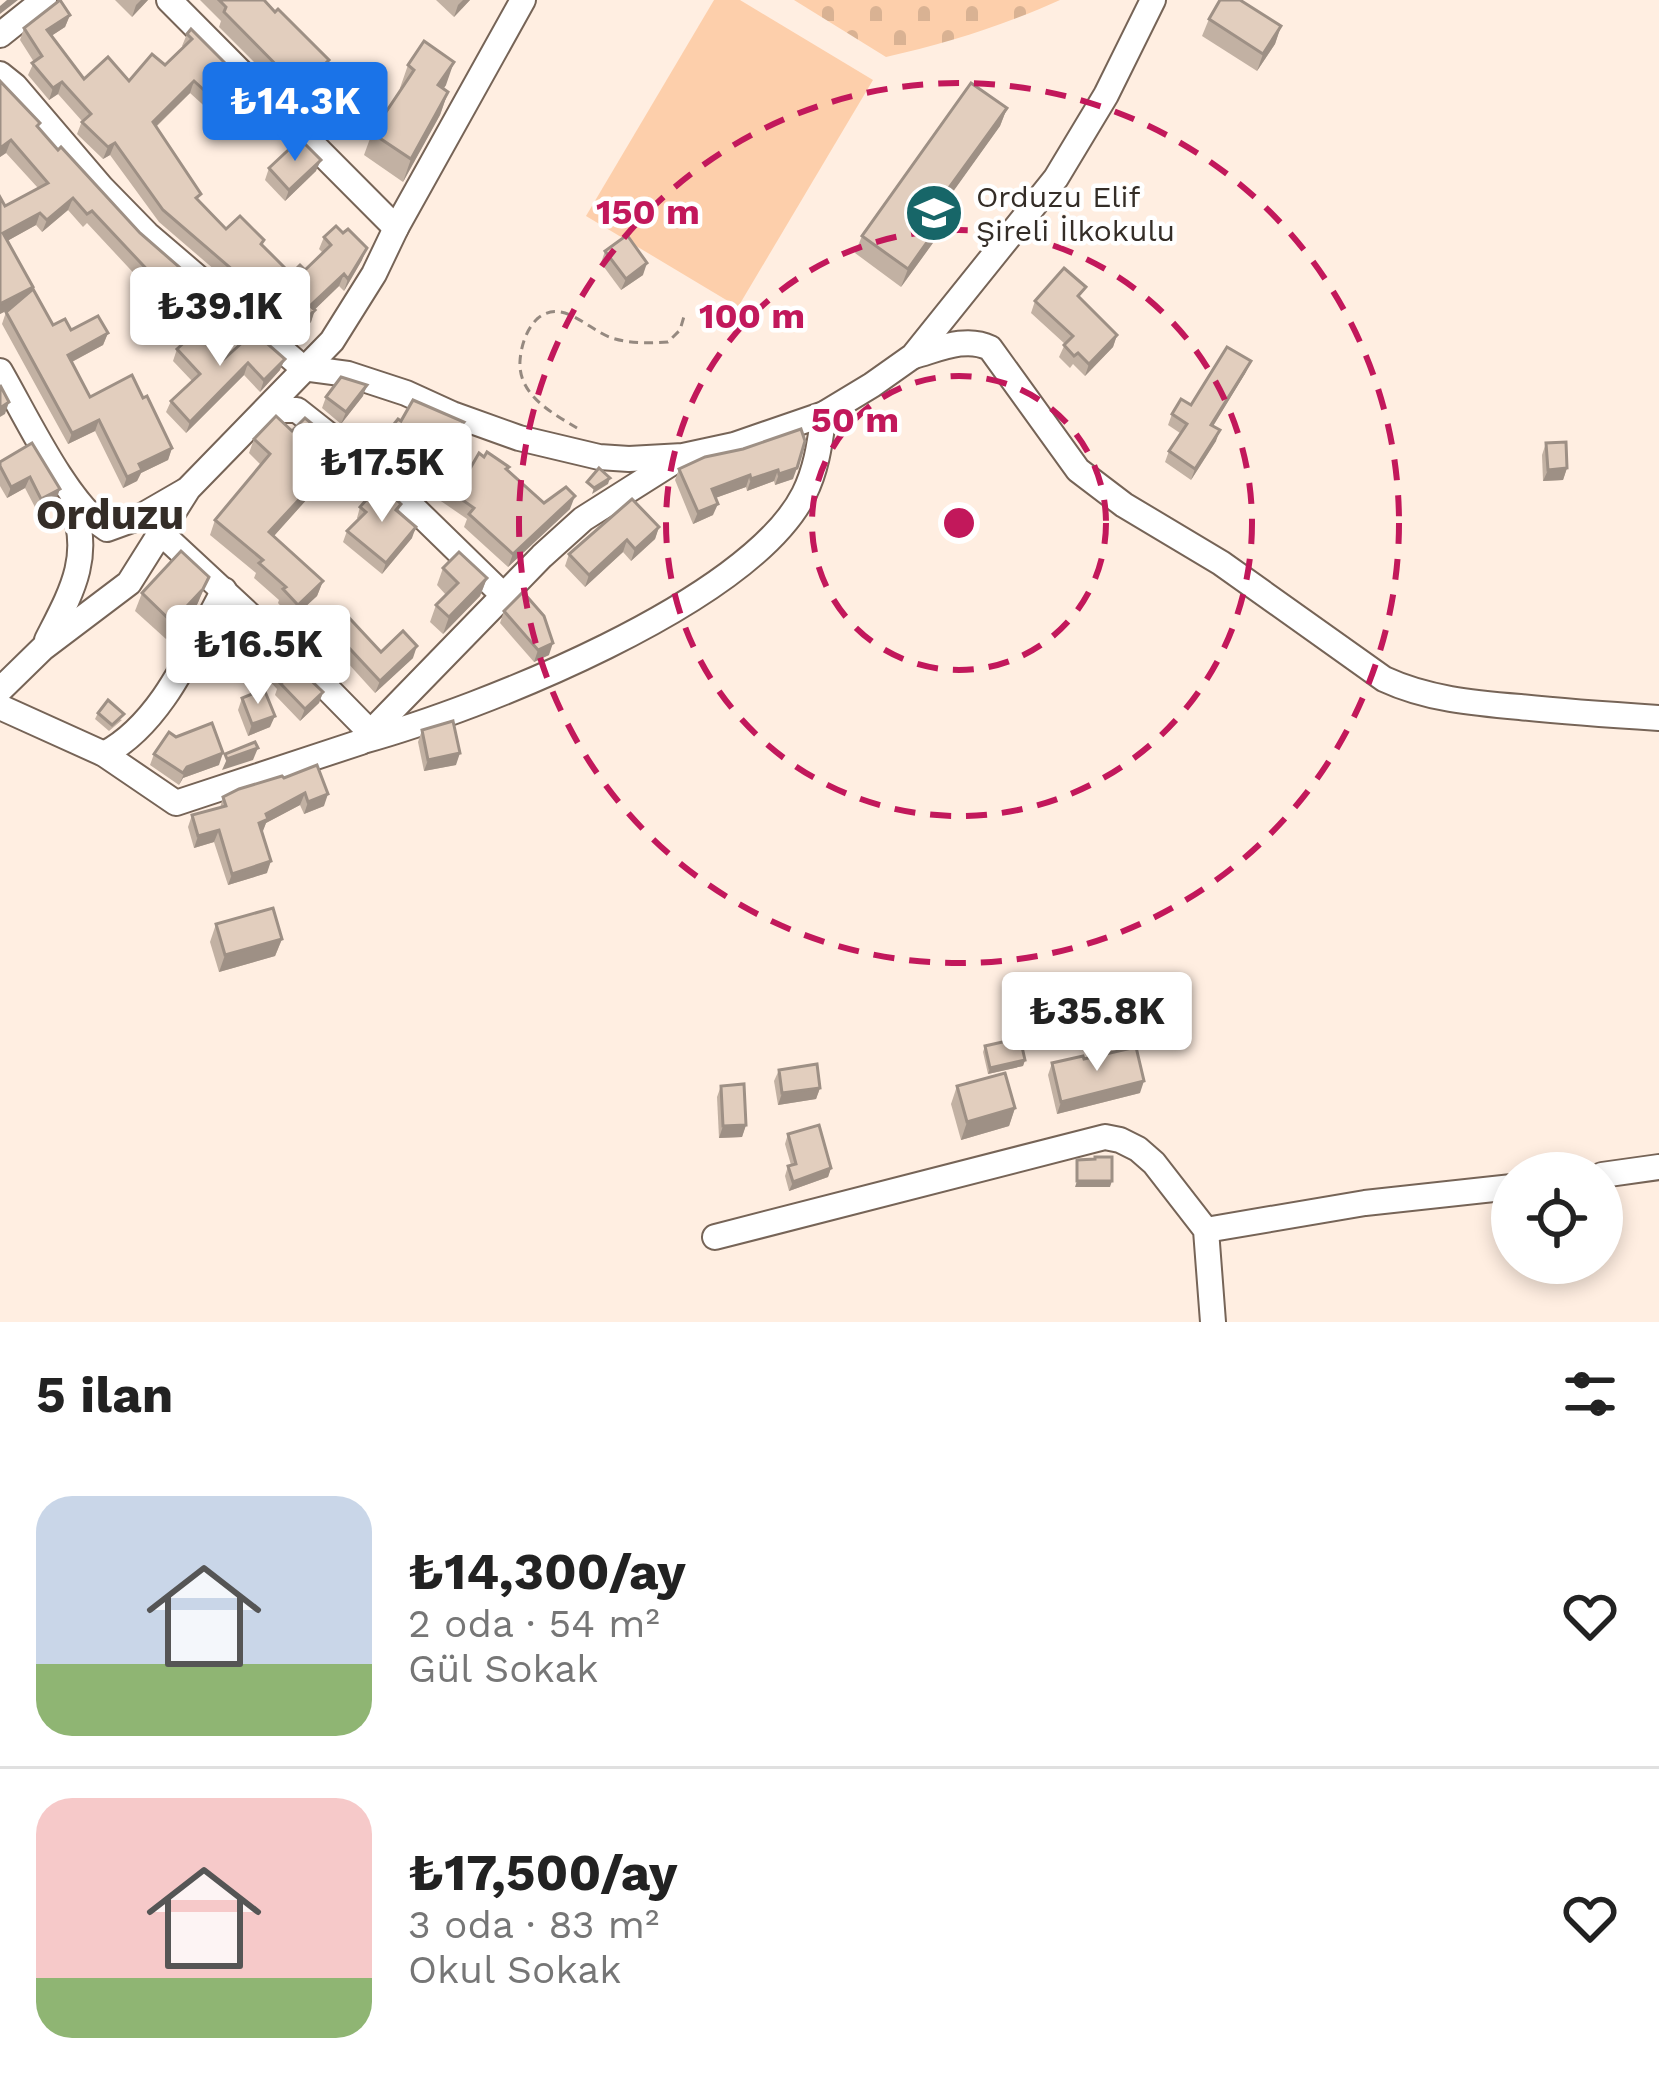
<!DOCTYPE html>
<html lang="tr">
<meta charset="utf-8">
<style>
:root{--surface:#fff;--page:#f2f2f2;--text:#222;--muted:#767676;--line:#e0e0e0;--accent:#1a73e8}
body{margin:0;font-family:"Work Sans",sans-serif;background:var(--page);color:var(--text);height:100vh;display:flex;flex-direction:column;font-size:45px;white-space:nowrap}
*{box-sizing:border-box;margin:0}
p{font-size:39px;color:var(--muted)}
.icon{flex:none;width:66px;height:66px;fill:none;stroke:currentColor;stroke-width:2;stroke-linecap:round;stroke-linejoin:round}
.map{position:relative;height:1322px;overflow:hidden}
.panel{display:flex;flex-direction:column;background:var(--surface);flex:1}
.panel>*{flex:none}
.buttons{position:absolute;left:1491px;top:1152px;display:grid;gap:24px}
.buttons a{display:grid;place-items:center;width:132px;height:132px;border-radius:50%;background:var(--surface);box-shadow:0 6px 18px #0003;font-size:60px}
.price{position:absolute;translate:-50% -102px;padding:0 27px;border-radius:12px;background:#fff;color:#222;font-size:39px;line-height:78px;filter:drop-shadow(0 3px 6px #0008)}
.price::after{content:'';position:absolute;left:50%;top:72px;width:36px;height:27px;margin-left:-18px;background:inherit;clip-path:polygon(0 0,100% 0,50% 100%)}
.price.active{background:var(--accent);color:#fff}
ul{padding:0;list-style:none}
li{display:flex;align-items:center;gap:36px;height:300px;padding:0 36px}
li+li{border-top:3px solid var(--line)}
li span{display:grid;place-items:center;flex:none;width:336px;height:240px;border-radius:36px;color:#555}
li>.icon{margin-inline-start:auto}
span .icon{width:144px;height:144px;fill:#fffc;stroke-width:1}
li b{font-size:51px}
h2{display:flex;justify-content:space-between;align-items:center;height:144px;padding:0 36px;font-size:51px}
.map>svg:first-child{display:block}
.cemetery{fill:url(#cemetery-stones)}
.park{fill:#fdcfab}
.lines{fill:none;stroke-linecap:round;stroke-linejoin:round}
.minor-casing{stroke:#766457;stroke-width:28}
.path{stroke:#958980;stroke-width:3;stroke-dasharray:9 6;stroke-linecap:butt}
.minor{stroke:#fff;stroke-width:24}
.wall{fill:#c2b1a3}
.shaded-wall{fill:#9e9085}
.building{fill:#e2cebe;stroke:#9e9085;stroke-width:3}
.ring{fill:none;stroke:#c2185b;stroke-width:6;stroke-dasharray:21 15}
.labels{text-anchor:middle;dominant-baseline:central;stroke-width:9;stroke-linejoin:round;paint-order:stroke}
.poi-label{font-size:30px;fill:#342d27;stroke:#fff;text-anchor:start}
.district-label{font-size:42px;font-weight:bold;fill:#342d27;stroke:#fff}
.centre{fill:#c2185b;stroke:#fff;stroke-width:6}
.ring-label{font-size:36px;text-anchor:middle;font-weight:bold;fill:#c2185b;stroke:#fff;stroke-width:9;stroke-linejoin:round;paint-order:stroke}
</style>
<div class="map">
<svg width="1659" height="1322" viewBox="0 0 1659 1322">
<defs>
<pattern id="cemetery-stones" width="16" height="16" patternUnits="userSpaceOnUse" patternTransform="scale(3)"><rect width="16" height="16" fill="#fdcfab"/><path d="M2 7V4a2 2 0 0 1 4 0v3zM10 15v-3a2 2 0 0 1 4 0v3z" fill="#d9b293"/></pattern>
</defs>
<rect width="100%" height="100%" fill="#ffeee1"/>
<path class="cemetery" d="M794,0H1060C1005,25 945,44 886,57Z"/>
<path class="park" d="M714,0H740L873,80L738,307L586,216Z"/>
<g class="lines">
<g class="minor-casing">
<g id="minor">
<path d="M169,0L396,228"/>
<path d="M0,35L44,0"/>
<path d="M0,74L15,86L102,188L147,234L303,368L348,374L406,393L452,414L519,438L599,457L629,459L683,456L734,445L824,414L872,385L913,356L1056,178L1106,95L1153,0"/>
<path d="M914,356C939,349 966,336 990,348L1078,470L1124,505L1221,563L1384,679C1427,699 1473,703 1520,707C1566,712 1612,715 1659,718"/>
<path d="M0,371C25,414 67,504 107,529L140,517L185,491"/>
<path d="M266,410H297L382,477L503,595"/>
<path d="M160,532L316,677L370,732"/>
<path d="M47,640C71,593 93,556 72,504"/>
<path d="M0,690L43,648L129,583L188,489L332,341L374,274L396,228L523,0"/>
<path d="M0,707L104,754L176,803L361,742L542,556L583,519L681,457"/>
<path d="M363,741C479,709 749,603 804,494C817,468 820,441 824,414"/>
<path d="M104,754C163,723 193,646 224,590"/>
<path d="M1602,1175L1659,1167"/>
<path d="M1206,1230L1365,1203L1512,1187"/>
<path d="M715,1237L1105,1137L1120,1140L1138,1149L1154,1163L1206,1230L1213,1322"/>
</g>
</g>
<path class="path" d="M577,428C552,413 518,395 520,361C521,346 526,330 537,319C562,297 588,330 612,338C630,344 650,343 668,342L680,330L685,313"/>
<use href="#minor" class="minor"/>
</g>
<g class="wall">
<path d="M115,0H148L132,17Z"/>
<path d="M200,0H264L324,75L294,102L219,27L221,21Z"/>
<path d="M436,0H470L454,17Z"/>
<path d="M70,15L65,27L51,36L84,79L129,81L165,65L184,47L182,46L187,34L249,104L232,122L227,117L222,122L190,93L156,127L199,201L226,229L262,245L291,274L305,270L323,253L319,249L324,237L362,260L344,291L339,286L314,310L311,322L294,338L159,222L110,155L103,159L77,134L82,121L58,94L49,100L28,75L34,62L20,40L24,28Z"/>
<path d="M1209,19L1281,26L1275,44L1257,71L1202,36Z"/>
<path d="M408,65L446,85L443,89L448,92L440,115L403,182L364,155L372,133L401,89L400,88Z"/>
<path d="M0,81L38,128L204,305L182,325L87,223L83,227L68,210L42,232L36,225L7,241L32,290L53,325L71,330L108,333L103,345L72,362L90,397L172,448L168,460L141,473L137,481L123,488L95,431L68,444L2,324L6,312L10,309L0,314V197L5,206L38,188L6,153L0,157Z"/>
<path d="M1007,108L1000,126L950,195L951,218L901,287L855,253L862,236Z"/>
<path d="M269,168L316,171L285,201L265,180Z"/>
<path d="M605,251L643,275L621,290L601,263Z"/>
<path d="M1081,299L1117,335L1113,347L1085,376L1073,364L1070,368L1059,357L1065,344L1031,313L1035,301Z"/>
<path d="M177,349L224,359L280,370L260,392L244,375L186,433L166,412L171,401L192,381L173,361Z"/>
<path d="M1246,372L1213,426L1216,441L1191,480L1165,462L1169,451L1180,433L1168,425L1172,414L1191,405Z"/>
<path d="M363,396L341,424L322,408L326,397Z"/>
<path d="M401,421L464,422L459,435L445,450L471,467L508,470L544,503L570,509L508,567L464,527L467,519L419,486L417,488L377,452L382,439Z"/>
<path d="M292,431L322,451L319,454L325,479L274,536L323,581L317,596L292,619L278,603L279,600L254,578L256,573L210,535L215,520L261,465L249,453L254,439Z"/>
<path d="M1546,443L1567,468L1563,480L1543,481L1542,455Z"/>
<path d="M743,449L793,479L775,485L774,481L747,491L746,487L715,498L713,515L693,524L675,480L679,469Z"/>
<path d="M16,451L56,500L37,511L25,488L7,498L0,486V462L15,454Z"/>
<path d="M401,504L398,512L412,538L382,574L343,542L347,531L358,519L357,518L360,507Z"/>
<path d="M659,527L655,539L631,561L623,552L585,587L565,566L569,554Z"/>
<path d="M443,568L487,578L480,596L443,634L430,622L436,605L446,595L437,585Z"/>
<path d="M209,577L196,607L166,639L135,611L142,593Z"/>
<path d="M504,611L549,655L534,662L500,623Z"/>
<path d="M319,627L381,652L413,658L375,693L346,661L340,666L315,639Z"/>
<path d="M240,633L323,692L319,703L300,721L275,695L277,689L236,645Z"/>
<path d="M242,698L270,727L248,736L238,710Z"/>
<path d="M98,713L122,720L109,731L95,719Z"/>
<path d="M422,730L456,765L424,771L418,742Z"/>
<path d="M154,754L219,765L183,778L179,785L150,765Z"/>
<path d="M284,778L324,806L304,814L300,805L266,823L262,832L267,873L228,885L214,842L194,848L188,827L192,815L220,808L223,797Z"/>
<path d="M216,924L282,939L275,956L219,972L210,942Z"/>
<path d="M985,1046L1025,1060L1023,1066L988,1074L983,1052Z"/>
<path d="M1084,1059L1140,1093L1057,1114L1048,1075L1052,1063Z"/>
<path d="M779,1070L820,1088L816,1099L778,1105L774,1081Z"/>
<path d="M721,1086L746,1125L742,1137L719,1138L717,1097Z"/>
<path d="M957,1086L1015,1108L1009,1126L961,1140L951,1104Z"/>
<path d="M788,1134L831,1168L828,1177L789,1191L785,1176L788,1166L791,1165L785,1144Z"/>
</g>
<g class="shaded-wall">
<path d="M7,0H18L0,14V6Z"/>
<path d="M141,0H148L132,17L136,5Z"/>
<path d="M463,0H470L454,17L458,5Z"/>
<path d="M70,15L65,27L42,42L47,30Z"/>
<path d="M1281,26L1275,44L1257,71L1263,54Z"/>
<path d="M329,60L324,75L294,102L299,88Z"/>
<path d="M454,62L446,85L430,108L438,85Z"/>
<path d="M194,81L190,93L148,134L153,122Z"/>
<path d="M62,82L58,94L49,100L53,88Z"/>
<path d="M254,92L249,104L232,122L236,110Z"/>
<path d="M448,92L440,115L403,182L411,159Z"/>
<path d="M1007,108L1000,126L940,210L946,192Z"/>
<path d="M11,140L6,153L0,157V148Z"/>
<path d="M115,143L110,155L103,159L108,147Z"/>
<path d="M321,160L316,171L285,201L289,190Z"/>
<path d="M73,198L68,210L42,232L47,220Z"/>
<path d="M957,200L951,218L901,287L908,269Z"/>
<path d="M40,213L36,225L0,245L3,233Z"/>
<path d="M367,248L362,260L344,291L348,279Z"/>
<path d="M647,263L643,275L621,290L626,279Z"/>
<path d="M344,274L339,286L306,318L310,306Z"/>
<path d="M33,287L29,299L0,314V304Z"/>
<path d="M208,292L204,305L182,325L187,312Z"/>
<path d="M315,310L311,322L294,338L298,326Z"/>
<path d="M108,333L103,345L64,366L68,355Z"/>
<path d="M1117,335L1113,347L1085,376L1089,364Z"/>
<path d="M285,359L280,370L260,392L264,380Z"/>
<path d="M1251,361L1246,372L1207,436L1211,425Z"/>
<path d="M248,363L244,375L186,433L190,422Z"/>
<path d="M367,385L363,396L341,424L346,412Z"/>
<path d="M9,402L5,414L0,417V408Z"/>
<path d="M99,420L95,431L68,444L72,433Z"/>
<path d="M464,422L459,435L436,460L440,448Z"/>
<path d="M1220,430L1216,441L1191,480L1195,469Z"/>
<path d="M172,448L168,460L141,473L137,481L123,488L127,477L139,464Z"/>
<path d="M331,465L325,479L264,547L269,532Z"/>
<path d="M797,468L793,479L775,485L779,474Z"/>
<path d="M1567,468L1563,480L1543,481L1548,470Z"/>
<path d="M778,470L774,481L747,491L751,479Z"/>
<path d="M750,475L746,487L707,501L712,489Z"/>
<path d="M30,477L25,488L7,498L11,487Z"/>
<path d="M610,478L608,484L592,494L594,488Z"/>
<path d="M60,489L56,500L37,511L41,499Z"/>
<path d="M575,496L570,509L508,567L513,554Z"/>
<path d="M718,504L713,515L693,524L698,512Z"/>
<path d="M416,527L412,538L382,574L386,563Z"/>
<path d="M659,527L655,539L631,561L635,549Z"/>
<path d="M627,540L623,552L585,587L589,575Z"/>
<path d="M209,577L196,607L166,639L172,622Z"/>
<path d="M487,578L480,596L443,634L449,617Z"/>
<path d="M323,581L317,596L292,619L298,605Z"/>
<path d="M553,643L549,655L534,662L538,650Z"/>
<path d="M417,646L413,658L375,693L380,681Z"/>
<path d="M323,692L319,703L300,721L305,709Z"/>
<path d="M275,716L270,727L248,736L252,724Z"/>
<path d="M258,748L253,760L222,770L227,759Z"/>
<path d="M223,753L219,765L183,778L179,785L187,767Z"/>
<path d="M460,753L456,765L424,771L428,760Z"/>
<path d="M305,793L300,805L266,823L263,831L254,834L259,823L266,814Z"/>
<path d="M328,794L324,806L304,814L308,802Z"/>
<path d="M219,830L214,842L194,848L198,836Z"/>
<path d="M271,861L267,873L228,885L232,874Z"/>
<path d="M282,939L275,956L219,972L225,955Z"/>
<path d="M1025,1060L1023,1066L988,1074L990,1068Z"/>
<path d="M1144,1081L1140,1093L1057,1114L1061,1102Z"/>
<path d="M820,1088L816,1099L778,1105L782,1093Z"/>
<path d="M1015,1108L1009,1126L961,1140L967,1122Z"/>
<path d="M746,1125L742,1137L719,1138L723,1126Z"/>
<path d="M831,1168L828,1177L789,1191L793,1182Z"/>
<path d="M1077,1181H1112L1110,1187H1075Z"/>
</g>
<g class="building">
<path d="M60,0L70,15L47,30L84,79L108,57L129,81L152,54L165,65L192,39L187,34L191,29L254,92L236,110L231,105L226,110L194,81L153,122L201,194L196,198L226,229L240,216L264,240L261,244L291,274L300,265L305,270L331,245L324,237L336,226L343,233L348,229L367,248L348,279L344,274L310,306L315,310L298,326L163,210L115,143L108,147L82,122L91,114L62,82L53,88L32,63L42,56L24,28Z"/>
<path d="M219,0H264L275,12L278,9L329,60L299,88L224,12L226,7Z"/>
<path d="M1220,0H1240L1281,26L1263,54L1209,19Z"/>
<path d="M424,41L454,62L438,85L448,92L411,159L372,133L414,70L408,65Z"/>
<path d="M0,81L40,123L37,126L58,150L61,147L140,233L208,292L187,312L92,211L87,214L73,198L47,220L40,213L3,233L33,287L0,304V197L5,206L48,183L11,140L0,148Z"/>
<path d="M971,83L1007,108L946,192L957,200L908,269L862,236Z"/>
<path d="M300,139L321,160L289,190L269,168Z"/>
<path d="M627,235L647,263L626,279L605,251Z"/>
<path d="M1064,268L1086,287L1078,296L1117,335L1089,364L1078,353L1074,356L1064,345L1073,336L1035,301Z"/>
<path d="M33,289L53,325L65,319L71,330L98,316L108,333L68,355L90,397L132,375L143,398L147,396L172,448L139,464L142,470L127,477L99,420L72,433L6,312Z"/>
<path d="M198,330L224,359L254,332L285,359L264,380L248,363L190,422L171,401L200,374L177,349Z"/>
<path d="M1227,347L1251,361L1211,425L1220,430L1195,469L1169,451L1187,424L1172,414L1181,399L1191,405Z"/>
<path d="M341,377L367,385L346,412L326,397Z"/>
<path d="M0,385L9,402L0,408Z"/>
<path d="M413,400L464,422L440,448L471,467L479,453L484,457L487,452L509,467L506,469L544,503L566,487L575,496L513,554L469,514L474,508L424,473L422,476L382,439L398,419L401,421Z"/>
<path d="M276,416L292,431L305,418L327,436L317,452L331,465L269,532L323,581L298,605L283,589L286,587L259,563L263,560L215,520L270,454L254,439Z"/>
<path d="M801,429L805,441L797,468L779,474L778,470L751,479L750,475L712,489L718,504L698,512L679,469L705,457L743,449Z"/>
<path d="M1566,442L1567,468L1548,470L1546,443Z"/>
<path d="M32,443L60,489L41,499L30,477L11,487L0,466V462Z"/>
<path d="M599,468L610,478L594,488L587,482Z"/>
<path d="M380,484L401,504L396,510L416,527L386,563L347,531L366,512L360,507Z"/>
<path d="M632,499L659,527L635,549L627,540L589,575L569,554Z"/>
<path d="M181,551L209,577L203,589L172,622L142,593Z"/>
<path d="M459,552L487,578L449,617L436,605L458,583L443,568Z"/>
<path d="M523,592L544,616L553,643L538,650L504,611Z"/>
<path d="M340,608L381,652L403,631L417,646L380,681L350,649L344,655L319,627Z"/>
<path d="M251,623L323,692L305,709L280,683L285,681L240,633Z"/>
<path d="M264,689L275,716L252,724L242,698Z"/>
<path d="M108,700L124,714L112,725L98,713Z"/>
<path d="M453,721L460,753L428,760L422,730Z"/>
<path d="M212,723L223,753L187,767L183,773L154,754L169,732L176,737Z"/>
<path d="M255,742L258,748L227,759L225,754Z"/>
<path d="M317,765L328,794L308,802L305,793L266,814L268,819L259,823L271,861L232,874L219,830L198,836L192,815L226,806L223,797L239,789L282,776L284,778Z"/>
<path d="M273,908L282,939L225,955L216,924Z"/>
<path d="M1020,1038L1025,1060L990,1068L985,1046Z"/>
<path d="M1136,1047L1144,1081L1061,1102L1052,1063L1083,1056L1084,1059Z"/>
<path d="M817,1064L820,1088L782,1093L779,1070Z"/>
<path d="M1005,1073L1015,1108L967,1122L957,1086Z"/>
<path d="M744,1084L746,1125L723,1126L721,1086Z"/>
<path d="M819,1125L831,1168L793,1182L788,1166L796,1164L788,1134Z"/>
<path d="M1095,1157H1112V1181H1077V1160L1095,1159Z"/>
</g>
<g class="ring">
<circle cx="959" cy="523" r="147"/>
<circle cx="959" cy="523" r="293"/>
<circle cx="959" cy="523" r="440"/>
</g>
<defs>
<g id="school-disc" transform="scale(3)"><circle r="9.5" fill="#176668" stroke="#fff"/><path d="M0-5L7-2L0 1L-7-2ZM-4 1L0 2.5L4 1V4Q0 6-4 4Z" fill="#fff"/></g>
</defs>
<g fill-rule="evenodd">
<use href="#school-disc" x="934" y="213"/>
</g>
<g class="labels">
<g class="poi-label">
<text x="976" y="196">Orduzu Elif<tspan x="976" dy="34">Şireli İlkokulu</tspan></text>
</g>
<g class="district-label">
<text x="110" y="514">Orduzu</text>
</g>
</g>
<circle cx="959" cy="523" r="18" class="centre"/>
<g class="ring-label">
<text x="648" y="224">150 m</text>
<text x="752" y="328">100 m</text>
<text x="855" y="432">50 m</text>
</g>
</svg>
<div class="buttons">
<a><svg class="icon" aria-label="locate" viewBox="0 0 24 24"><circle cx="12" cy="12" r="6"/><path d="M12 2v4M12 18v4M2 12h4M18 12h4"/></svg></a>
</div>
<b class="price active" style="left:295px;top:164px">₺14.3K</b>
<b class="price" style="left:220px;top:369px">₺39.1K</b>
<b class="price" style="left:382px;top:525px">₺17.5K</b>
<b class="price" style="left:258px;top:707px">₺16.5K</b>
<b class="price" style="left:1097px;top:1074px">₺35.8K</b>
</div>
<section class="panel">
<h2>5 ilan<svg class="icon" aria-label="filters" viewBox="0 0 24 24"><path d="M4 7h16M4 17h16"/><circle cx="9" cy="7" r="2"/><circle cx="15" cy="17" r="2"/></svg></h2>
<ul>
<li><span style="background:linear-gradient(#c9d6e8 70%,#8fb573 0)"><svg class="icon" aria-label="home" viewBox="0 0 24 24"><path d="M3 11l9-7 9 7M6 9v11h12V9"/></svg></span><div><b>₺14,300/ay</b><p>2 oda · 54 m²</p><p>Gül Sokak</p></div><svg class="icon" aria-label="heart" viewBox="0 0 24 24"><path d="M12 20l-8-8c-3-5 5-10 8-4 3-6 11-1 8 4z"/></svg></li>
<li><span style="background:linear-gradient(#f6c9c9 75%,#8fb573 0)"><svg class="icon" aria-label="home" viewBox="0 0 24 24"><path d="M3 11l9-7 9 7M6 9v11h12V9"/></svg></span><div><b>₺17,500/ay</b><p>3 oda · 83 m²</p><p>Okul Sokak</p></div><svg class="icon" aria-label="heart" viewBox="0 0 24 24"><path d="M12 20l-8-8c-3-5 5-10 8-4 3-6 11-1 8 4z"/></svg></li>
</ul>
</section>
